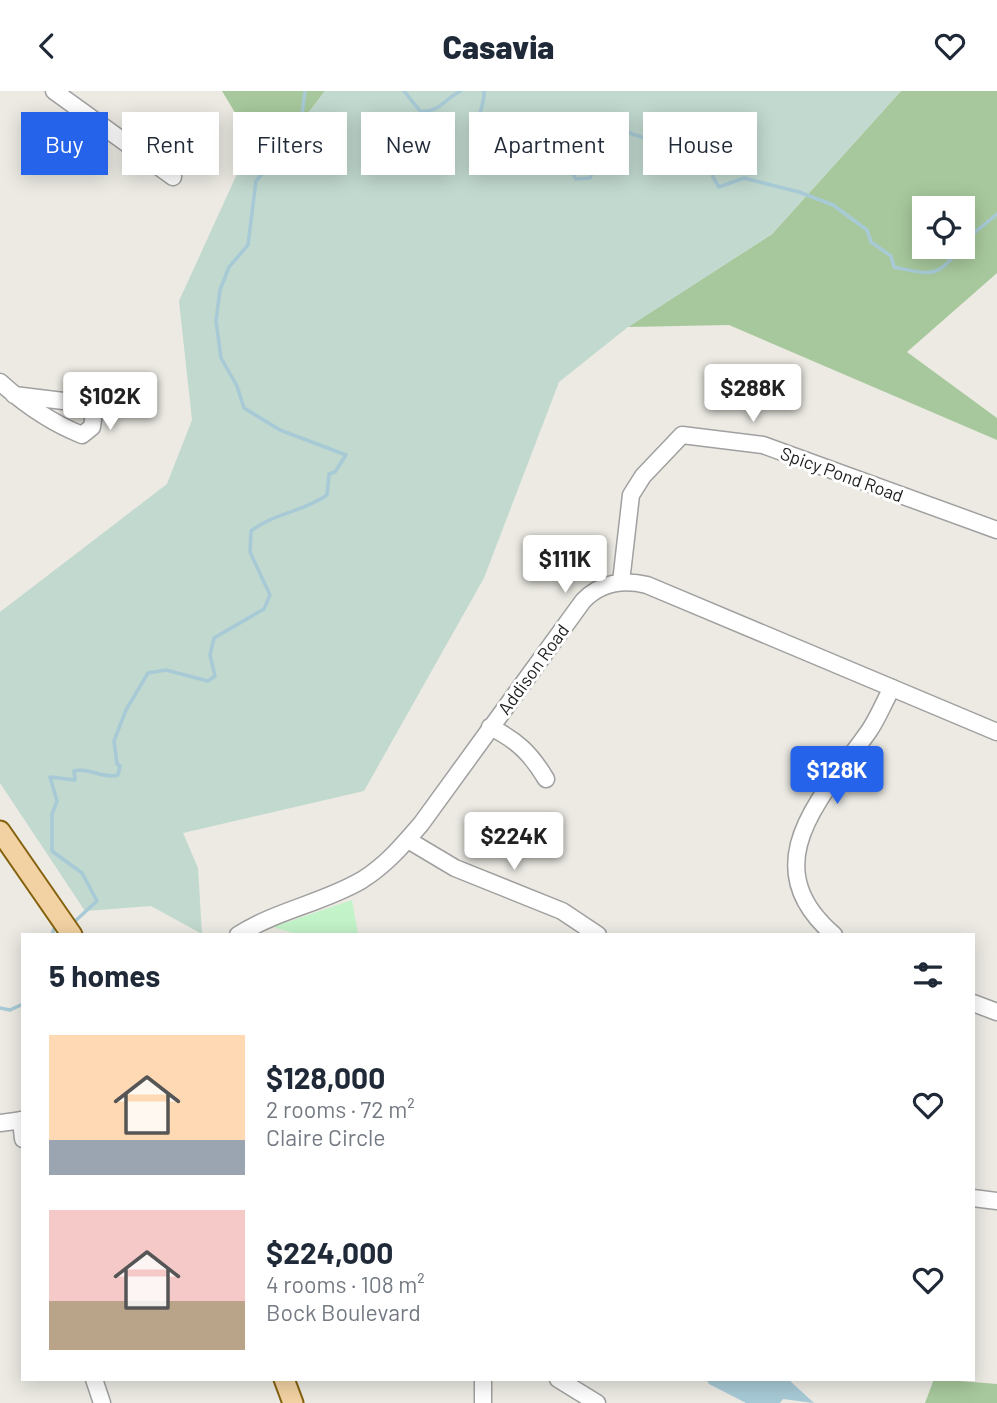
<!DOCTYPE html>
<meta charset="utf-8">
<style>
:root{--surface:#fff;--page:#f6f6f7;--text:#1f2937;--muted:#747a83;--accent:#2563eb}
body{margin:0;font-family:Barlow,sans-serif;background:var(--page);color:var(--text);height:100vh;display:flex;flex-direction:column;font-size:26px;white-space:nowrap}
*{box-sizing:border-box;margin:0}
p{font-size:23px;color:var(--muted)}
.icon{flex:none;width:38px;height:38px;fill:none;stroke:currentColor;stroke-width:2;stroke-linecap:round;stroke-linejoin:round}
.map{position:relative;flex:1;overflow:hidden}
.drawer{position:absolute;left:21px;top:842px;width:954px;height:448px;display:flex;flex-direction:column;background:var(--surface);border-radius:0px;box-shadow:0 4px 18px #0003}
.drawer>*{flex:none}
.banner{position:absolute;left:21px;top:21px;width:956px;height:63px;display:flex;gap:14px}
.buttons{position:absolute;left:912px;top:105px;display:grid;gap:14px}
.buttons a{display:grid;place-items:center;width:63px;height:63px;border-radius:0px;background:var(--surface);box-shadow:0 4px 18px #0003;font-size:35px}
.price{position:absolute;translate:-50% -60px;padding:0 16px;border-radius:7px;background:#fff;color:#222;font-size:23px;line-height:46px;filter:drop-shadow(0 2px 4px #0008)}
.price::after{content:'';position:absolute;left:50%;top:42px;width:21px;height:16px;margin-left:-10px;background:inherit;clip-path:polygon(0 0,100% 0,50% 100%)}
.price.current{background:var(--accent);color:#fff}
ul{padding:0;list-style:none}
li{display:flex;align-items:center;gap:21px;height:175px;padding:0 28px}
li span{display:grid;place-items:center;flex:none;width:196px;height:140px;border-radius:0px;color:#555}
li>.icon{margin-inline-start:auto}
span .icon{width:84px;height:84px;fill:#fffc;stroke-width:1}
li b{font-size:30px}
h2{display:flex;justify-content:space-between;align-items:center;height:84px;padding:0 28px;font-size:30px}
.pill{padding:0 24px;border-radius:0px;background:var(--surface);box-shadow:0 4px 18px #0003;font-size:24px;line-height:63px}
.pill.current{background:var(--accent);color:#fff}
header{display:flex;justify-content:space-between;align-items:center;height:91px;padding:0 28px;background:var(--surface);font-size:32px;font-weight:800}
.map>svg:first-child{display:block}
.forest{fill:#a7c89c;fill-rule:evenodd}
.wetland{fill:#c1d9cf}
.park{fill:#c3f3c9}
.water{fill:#a7cad6}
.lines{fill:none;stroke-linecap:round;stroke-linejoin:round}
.stream{stroke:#a7cad6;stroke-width:3.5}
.minor-casing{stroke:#a0a0a0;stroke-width:19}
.major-casing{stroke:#86620f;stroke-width:23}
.minor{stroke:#fff;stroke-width:16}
.major{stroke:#f2d2a3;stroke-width:19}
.labels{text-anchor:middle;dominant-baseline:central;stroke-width:6;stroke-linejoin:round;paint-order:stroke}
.street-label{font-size:18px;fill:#1c1c1c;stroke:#fff}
</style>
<header><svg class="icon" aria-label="back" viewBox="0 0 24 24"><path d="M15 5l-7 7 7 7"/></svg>Casavia<svg class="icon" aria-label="heart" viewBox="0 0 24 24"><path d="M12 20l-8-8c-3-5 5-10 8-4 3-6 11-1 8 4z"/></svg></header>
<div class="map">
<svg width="997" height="1312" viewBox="0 0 997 1312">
<rect width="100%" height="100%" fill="#eceae3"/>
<g class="forest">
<path d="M222,0H325L296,38L252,50Z"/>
<path d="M901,0H997V182L907,261L997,327V349L729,234L628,236L772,143ZM924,117H962V156H924Z"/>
<path d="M934,1288L997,1293V1312H925Z"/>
</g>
<path class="wetland" d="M325,0H901L772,143L628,236L559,291L484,487L364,700L183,742L198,777L202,843L151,815L85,820L0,692V521L167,393L192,329L179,210L252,50L296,38Z"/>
<path class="park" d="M352,809L358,843H296L273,836Z"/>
<path class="water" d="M706,1288H788L814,1312L783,1308L780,1312H746L709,1293Z"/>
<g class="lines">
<g class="stream">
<path d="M404,0L420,20C440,22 445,7 461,0"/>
<path d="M484,0C485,15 476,26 477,41L490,54L512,66L535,47L548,44L576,88L590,87C601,63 592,50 621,39L653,50L663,48L666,37L682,29L698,48H704L710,52L713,86L719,96L744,87L799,101L833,114L867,139L871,151L891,165L894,176C930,183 938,189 960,156"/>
<path d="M962,152L997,123"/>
<path d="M73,832L97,810L82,782L52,760V723L57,710L50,686L75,689L74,680C89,676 102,688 118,684L120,675L117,673L114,650L126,619L148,582L166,579L208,590L215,585L210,564L214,547L264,518L270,504L250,461L251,440C274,422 303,421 327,404L329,383L335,381L346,364L280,339L244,317L237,295L221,267L216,230L220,199L229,176L248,154L256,90L300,39L305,0"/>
<path d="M52,844L54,838"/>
<path d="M0,917L10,919L23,913"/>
</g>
<g class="minor-casing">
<g id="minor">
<path d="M54,0L173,86"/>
<path d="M0,291C24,313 52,332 82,344L92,336L94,321L80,312L14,304"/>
<path d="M621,491L631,404L643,385L682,344L763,354L997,439"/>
<path d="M490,636C517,649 531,663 546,688"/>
<path d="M408,749L455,777L562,820L598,844"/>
<path d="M238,844C277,819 323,812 362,789C386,774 403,754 421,733L583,510C600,492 623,488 647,494L997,641"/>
<path d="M834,844C751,773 824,704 869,640C878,627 884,611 892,597"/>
<path d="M973,912L997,921"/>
<path d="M21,1029L23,1048"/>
<path d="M0,1032L23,1029"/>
<path d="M973,1107L997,1110"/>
<path d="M94,1288L102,1312"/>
<path d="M483,1288V1312"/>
<path d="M558,1288L597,1312"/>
</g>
</g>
<g class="major-casing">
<g id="major">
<path d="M0,740L72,844"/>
<path d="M284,1288L293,1312"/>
</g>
</g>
<use href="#minor" class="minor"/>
<use href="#major" class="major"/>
</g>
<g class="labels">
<g class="street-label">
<text transform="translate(842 383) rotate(20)">Spicy Pond Road</text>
<text transform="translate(533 578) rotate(-54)">Addison Road</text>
</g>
</g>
</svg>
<div class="buttons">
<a><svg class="icon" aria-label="locate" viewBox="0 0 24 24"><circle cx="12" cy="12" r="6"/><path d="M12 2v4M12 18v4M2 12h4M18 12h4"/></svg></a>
</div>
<b class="price" style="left:753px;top:333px">$288K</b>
<b class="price" style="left:110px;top:341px">$102K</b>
<b class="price" style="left:565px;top:504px">$111K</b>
<b class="price current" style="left:837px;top:715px">$128K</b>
<b class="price" style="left:514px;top:781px">$224K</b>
<div class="banner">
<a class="pill current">Buy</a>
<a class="pill">Rent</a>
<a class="pill">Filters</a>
<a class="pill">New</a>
<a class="pill">Apartment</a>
<a class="pill">House</a>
</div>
<section class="drawer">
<h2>5 homes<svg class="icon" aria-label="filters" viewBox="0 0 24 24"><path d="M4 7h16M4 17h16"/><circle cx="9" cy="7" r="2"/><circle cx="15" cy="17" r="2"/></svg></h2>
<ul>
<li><span style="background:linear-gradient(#ffd9b3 75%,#9aa5b1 0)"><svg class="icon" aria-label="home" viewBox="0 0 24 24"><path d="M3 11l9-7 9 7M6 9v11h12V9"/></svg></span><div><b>$128,000</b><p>2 rooms · 72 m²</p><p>Claire Circle</p></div><svg class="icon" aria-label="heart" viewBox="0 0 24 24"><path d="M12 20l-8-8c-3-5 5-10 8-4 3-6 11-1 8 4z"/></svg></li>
<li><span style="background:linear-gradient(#f6c9c9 65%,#b9a48a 0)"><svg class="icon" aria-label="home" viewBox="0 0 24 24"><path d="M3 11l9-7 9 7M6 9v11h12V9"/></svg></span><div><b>$224,000</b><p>4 rooms · 108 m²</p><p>Bock Boulevard</p></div><svg class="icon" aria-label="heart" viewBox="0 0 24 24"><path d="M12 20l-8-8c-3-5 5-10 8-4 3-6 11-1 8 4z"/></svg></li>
</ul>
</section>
</div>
